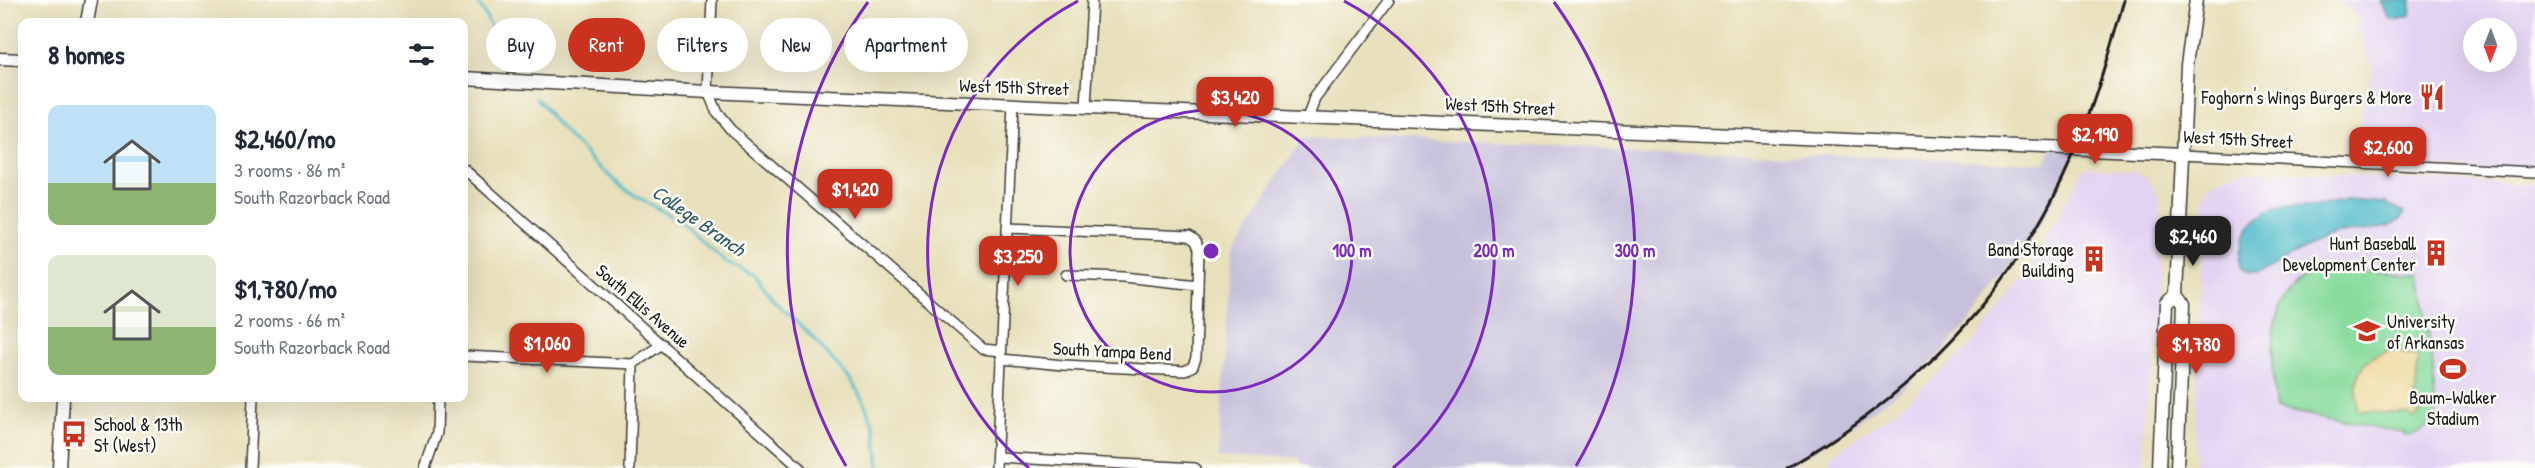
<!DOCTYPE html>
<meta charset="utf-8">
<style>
:root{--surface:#fff;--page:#f2f2f3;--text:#1f2937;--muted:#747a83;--accent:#c8321e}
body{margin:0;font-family:"Patrick Hand",sans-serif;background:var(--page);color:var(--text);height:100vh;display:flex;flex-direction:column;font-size:22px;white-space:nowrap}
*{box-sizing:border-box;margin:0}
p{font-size:20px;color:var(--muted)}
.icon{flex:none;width:33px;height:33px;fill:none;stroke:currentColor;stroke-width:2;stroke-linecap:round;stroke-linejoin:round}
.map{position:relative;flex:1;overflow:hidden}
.drawer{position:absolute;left:18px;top:18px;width:450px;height:384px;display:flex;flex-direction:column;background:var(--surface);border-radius:12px;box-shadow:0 6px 24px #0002}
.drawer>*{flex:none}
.hud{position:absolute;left:486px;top:18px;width:570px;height:54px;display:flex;gap:12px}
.needle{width:39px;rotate:181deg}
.buttons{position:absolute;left:2463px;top:18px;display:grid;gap:12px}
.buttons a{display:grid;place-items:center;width:54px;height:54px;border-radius:50%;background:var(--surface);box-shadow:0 6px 24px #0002;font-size:30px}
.price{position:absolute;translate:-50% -51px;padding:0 14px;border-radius:12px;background:var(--accent);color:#fff;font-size:20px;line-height:39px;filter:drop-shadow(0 2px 3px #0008)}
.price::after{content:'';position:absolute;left:50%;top:36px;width:18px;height:14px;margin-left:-9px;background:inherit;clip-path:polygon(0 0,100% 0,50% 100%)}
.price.selected{background:#222;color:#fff}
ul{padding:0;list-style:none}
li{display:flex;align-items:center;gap:18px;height:150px;padding:0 30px}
li span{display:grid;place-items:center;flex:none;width:168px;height:120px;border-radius:12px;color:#555}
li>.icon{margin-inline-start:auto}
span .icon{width:72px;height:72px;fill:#fffc;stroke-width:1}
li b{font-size:26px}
h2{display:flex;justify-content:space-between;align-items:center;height:72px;padding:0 30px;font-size:26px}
.pill{padding:0 21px;border-radius:27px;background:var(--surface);box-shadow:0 6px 24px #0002;font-size:21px;line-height:54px}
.pill.selected{background:var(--accent);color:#fff}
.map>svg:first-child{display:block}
.built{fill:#e3d3f2;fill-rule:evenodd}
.industrial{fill:#c6c0da}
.green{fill:#88db9d;stroke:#527c5c;stroke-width:1.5}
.sand{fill:#eeda9e;stroke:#857b5d;stroke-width:1.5}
.water{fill:#4fbbca;stroke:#366c73;stroke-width:1.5}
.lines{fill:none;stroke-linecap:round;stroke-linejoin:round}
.stream{stroke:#4fbbca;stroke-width:3}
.minor-casing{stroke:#3b3934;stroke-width:12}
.major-casing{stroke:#3b3934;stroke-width:15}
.minor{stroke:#fff;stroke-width:9}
.major{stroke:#fff;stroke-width:12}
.rail{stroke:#1c1c1c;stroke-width:3}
.ring{fill:none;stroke:#7b2cbf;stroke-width:3}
.labels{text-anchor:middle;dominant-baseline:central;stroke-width:5;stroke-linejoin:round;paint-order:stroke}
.street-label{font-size:18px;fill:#1c1c1c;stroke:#fdfcf7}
.poi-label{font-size:18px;fill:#1c1c1c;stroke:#fdfcf7;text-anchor:end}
.water-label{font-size:20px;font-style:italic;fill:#305c62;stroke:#fdfcf7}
.centre{fill:#7b2cbf;stroke:#fdfcf7;stroke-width:3}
.ring-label{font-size:18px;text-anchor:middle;font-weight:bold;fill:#7b2cbf;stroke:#fdfcf7;stroke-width:5;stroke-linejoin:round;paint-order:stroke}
</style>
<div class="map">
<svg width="2535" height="468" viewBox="0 0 2535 468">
<rect width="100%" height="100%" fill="#fdfcf7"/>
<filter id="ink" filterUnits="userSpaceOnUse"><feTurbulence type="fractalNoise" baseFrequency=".0167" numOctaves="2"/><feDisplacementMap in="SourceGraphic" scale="12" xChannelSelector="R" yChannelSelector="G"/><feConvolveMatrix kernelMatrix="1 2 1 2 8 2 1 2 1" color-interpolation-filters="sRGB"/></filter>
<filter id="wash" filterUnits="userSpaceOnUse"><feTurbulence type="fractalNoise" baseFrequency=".008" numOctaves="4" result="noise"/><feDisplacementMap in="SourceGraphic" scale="24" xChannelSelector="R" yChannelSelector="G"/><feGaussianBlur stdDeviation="1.35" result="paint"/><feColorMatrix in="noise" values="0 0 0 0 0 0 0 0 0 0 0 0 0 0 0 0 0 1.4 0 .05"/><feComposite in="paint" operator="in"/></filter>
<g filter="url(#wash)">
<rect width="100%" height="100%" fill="#e8e0bb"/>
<g class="built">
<path d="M2339,0H2535V172L2350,164L2372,68L2354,11L2340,4ZM2474,28H2506V62H2474Z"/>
<path d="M2083,168L2133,170L2146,175L2155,184L2160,193L2146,468H1829L1830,456L1891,415L1969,347L2028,274Z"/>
<path d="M2241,171L2535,185V468H2194L2204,195L2210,185L2221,178Z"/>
</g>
<path class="industrial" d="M1306,136L2044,163L2052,148L2075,149L2048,209L2028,244L1978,311L1942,352L1901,390L1851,427L1787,468H1297L1292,462L1218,458L1231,251Z"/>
<path class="green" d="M2344,268L2421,274L2433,367L2435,404H2438C2435,424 2424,432 2405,436V432L2368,427L2276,408C2271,366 2263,299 2308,274C2317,269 2334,269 2344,268Z"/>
<path class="sand" d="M2395,350L2418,356L2415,404L2418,406L2420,413L2414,418L2407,413L2359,412C2350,379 2359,356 2395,350Z"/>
<g class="water">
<path d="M2381,0H2411L2410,16L2396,20L2388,17Z"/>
<path d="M2347,200L2386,203L2404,212C2400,231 2358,229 2342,233C2310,240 2284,260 2256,276H2247L2239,271C2235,239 2254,211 2286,207C2294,207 2302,207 2310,207C2322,206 2335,202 2347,200Z"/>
</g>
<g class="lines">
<g class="stream">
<path d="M476,0L485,14L499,46L522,68"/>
<path d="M537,98L562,130L615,181L637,197L680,221L725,262L754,275L776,303L813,338L850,379L863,400L875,429L879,468"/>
</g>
</g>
</g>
<g filter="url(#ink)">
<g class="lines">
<g class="minor-casing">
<g id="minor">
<path d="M712,0L708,92L717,113L731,130L983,349L1001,351"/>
<path d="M1086,108L1092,0"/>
<path d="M1308,116L1315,98L1389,0"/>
<path d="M2183,154L2535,172"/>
<path d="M464,169L800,468"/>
<path d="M1066,275L1123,277L1198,285"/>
<path d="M464,356L633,364"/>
<path d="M1001,359L1063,365L1185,371L1193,366L1196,358L1199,249L1196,241L1189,236L1007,228"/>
<path d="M997,457L1195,468"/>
<path d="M250,468L253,398"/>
<path d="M425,468L437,433L438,398"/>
<path d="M630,468L633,364L662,344"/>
<path d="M996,468L1013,105"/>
</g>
</g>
<g class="major-casing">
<g id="major">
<path d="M87,22L91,0"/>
<path d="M0,59L22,60"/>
<path d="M464,78L708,92L2183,154"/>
<path d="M59,468L63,398"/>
<path d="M2160,468L2167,303L2177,295"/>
<path d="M2177,468L2184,304L2177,295L2187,64L2196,0"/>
</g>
</g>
<use href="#minor" class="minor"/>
<use href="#major" class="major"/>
<path class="rail" d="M1787,468C1906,399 2002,306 2062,180C2089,123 2107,61 2124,0"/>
</g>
</g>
<g class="ring">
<circle cx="1211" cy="251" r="141"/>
<path d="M1029 468A283 283 0 0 1 1078 1M1344 1A283 283 0 0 1 1393 468"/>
<path d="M846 466A424 424 0 0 1 868 2M1554 2A424 424 0 0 1 1576 466"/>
</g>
<defs>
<g id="restaurant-bare" transform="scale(2.07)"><path d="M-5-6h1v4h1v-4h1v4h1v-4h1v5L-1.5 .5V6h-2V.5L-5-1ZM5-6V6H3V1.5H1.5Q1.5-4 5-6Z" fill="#c8321e" stroke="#fdfcf7" stroke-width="2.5" paint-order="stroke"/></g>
<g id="building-bare" transform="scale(2.07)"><path d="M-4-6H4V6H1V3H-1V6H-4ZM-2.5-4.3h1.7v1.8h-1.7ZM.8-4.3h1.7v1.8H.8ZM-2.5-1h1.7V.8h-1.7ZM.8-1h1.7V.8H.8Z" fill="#c8321e" stroke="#fdfcf7" stroke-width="2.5" paint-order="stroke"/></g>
<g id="university-bare" transform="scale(2.07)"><path d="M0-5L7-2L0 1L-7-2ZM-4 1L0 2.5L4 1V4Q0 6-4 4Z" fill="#c8321e" stroke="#fdfcf7" stroke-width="2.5" paint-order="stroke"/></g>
<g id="stadium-bare" transform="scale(2.07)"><path d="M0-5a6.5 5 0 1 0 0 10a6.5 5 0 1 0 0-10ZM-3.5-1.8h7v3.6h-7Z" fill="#c8321e" stroke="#fdfcf7" stroke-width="2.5" paint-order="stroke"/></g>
<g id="bus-bare" transform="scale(2.07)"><path d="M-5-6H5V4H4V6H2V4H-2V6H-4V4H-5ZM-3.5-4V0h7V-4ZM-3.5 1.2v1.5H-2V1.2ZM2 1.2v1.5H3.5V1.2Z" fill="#c8321e" stroke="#fdfcf7" stroke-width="2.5" paint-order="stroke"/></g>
</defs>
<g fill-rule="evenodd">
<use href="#restaurant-bare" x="2432" y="97"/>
<use href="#building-bare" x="2436" y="253"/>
<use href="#building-bare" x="2094" y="259"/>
<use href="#university-bare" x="2367" y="331"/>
<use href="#stadium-bare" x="2453" y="369"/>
<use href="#bus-bare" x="74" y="434"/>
</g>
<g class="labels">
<g class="street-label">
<text transform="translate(1014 87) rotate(2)">West 15th Street</text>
<text transform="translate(1500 106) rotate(3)">West 15th Street</text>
<text transform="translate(2238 139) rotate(3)">West 15th Street</text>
<text transform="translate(643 306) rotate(41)">South Ellis Avenue</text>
<text transform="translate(1112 351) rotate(3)">South Yampa Bend</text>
</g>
<g class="poi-label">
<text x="2412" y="97">Foghorn's Wings Burgers &amp; More</text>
<text x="2416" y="243">Hunt Baseball<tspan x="2416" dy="21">Development Center</tspan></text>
<text x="2074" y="249">Band Storage<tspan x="2074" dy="21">Building</tspan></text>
<text x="2387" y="321" text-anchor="start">University<tspan x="2387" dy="21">of Arkansas</tspan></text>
<text x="2453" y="397" text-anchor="middle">Baum-Walker<tspan x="2453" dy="21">Stadium</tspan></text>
<text x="94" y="424" text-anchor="start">School &amp; 13th<tspan x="94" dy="21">St (West)</tspan></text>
</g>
<g class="water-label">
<text transform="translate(699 220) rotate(35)">College Branch</text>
</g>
</g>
<circle cx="1211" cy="251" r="9" class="centre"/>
<g class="ring-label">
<text x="1352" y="257">100 m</text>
<text x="1494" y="257">200 m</text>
<text x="1635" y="257">300 m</text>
</g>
</svg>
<div class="buttons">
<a><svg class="needle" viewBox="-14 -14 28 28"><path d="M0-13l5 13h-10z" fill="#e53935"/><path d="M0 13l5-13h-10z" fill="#747a83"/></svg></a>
</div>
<b class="price" style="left:1235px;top:128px">$3,420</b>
<b class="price" style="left:2095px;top:165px">$2,190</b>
<b class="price" style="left:2388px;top:178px">$2,600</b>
<b class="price" style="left:855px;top:220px">$1,420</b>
<b class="price selected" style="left:2193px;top:267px">$2,460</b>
<b class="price" style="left:1018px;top:287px">$3,250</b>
<b class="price" style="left:547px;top:374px">$1,060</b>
<b class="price" style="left:2196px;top:375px">$1,780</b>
<div class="hud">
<a class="pill">Buy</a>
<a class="pill selected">Rent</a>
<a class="pill">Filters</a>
<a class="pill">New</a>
<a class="pill">Apartment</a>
</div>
<section class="drawer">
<h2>8 homes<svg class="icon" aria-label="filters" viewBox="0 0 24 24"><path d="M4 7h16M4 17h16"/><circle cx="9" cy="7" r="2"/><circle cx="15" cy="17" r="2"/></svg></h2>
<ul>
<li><span style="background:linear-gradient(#bfe0f5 65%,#8fb573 0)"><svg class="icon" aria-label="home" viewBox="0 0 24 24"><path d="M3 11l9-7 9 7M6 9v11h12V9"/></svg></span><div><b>$2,460/mo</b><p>3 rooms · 86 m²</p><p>South Razorback Road</p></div></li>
<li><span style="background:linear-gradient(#dfe7d0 60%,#8fb573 0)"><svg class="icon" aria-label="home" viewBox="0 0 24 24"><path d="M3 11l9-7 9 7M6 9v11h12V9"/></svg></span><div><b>$1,780/mo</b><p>2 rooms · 66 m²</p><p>South Razorback Road</p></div></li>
</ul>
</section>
</div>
